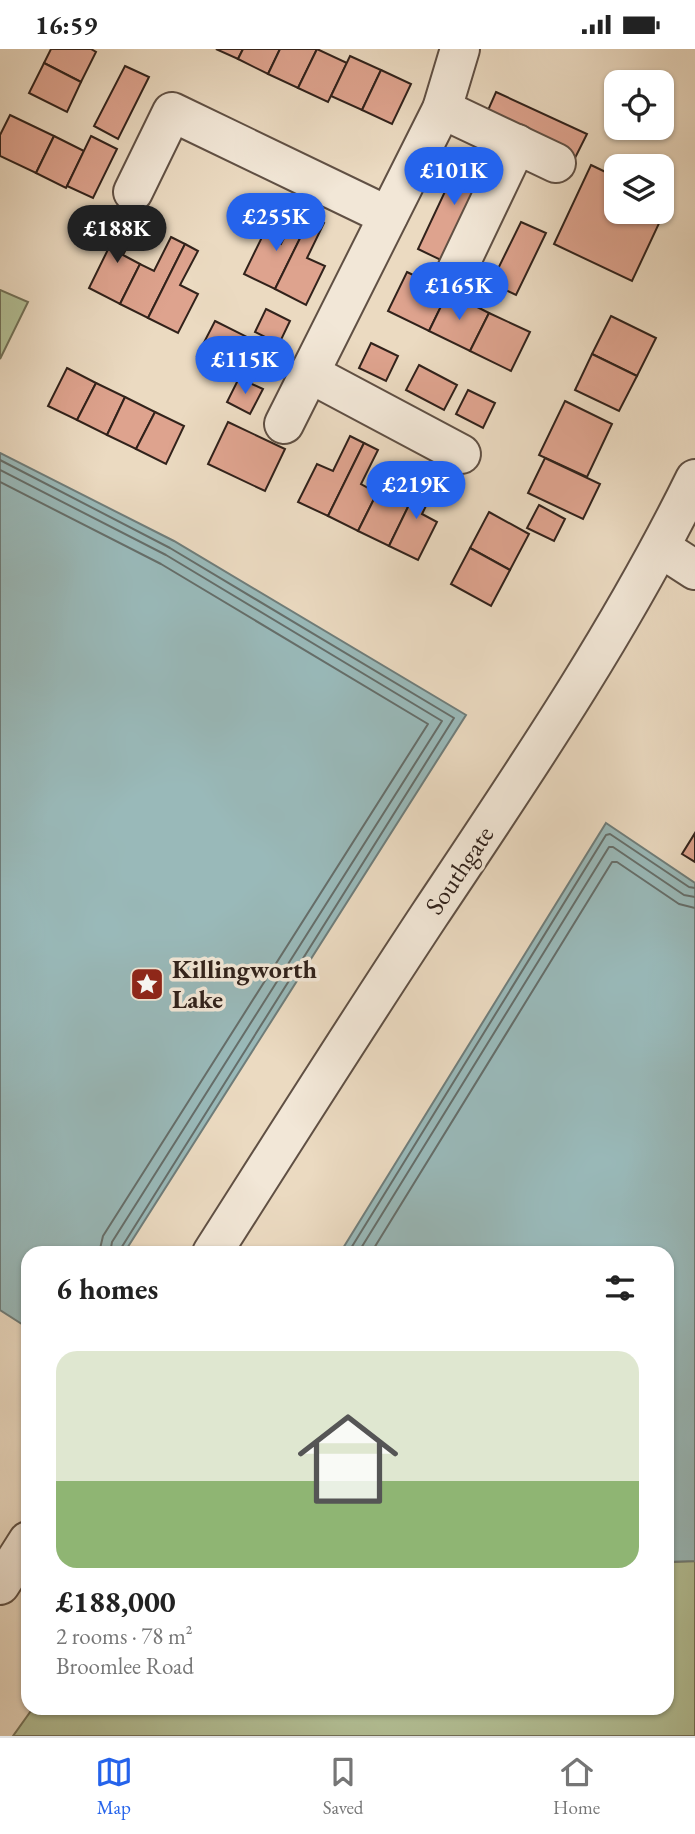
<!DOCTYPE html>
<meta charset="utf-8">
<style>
:root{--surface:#fff;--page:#f6f6f6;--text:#222;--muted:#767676;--line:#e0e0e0;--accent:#2563eb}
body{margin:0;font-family:"EB Garamond",serif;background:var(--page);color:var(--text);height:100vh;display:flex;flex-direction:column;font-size:26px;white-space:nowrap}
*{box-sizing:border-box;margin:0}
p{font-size:23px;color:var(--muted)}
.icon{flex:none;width:38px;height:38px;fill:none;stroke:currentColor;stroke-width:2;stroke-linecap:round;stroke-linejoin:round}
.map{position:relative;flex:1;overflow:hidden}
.drawer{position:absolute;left:21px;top:1197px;width:653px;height:469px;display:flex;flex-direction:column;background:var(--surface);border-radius:21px;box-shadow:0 2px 5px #0004}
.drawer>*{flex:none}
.tools{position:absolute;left:604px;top:21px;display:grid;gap:14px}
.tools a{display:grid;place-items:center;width:70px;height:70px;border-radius:14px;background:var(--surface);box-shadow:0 2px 5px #0004;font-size:35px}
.price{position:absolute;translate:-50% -60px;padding:0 16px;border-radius:24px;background:var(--accent);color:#fff;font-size:23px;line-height:46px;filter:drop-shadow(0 2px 4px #0008)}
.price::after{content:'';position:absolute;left:50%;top:42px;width:21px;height:16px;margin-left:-10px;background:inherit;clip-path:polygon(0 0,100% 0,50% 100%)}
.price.active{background:#222;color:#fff}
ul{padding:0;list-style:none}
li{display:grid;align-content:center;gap:14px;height:371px;padding:0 35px}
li+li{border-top:2px solid var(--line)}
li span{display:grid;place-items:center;height:217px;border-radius:21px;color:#555}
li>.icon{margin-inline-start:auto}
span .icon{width:126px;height:126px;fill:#fffc;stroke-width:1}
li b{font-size:30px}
h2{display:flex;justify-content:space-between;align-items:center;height:84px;padding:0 35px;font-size:30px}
.status{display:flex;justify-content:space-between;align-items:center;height:49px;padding:0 35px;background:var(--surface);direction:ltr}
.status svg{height:19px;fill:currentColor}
.tab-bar{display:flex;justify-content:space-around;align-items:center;height:98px;border-top:2px solid var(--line);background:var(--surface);font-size:19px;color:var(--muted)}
.tab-bar a{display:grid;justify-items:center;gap:4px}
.tab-bar .active{color:var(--accent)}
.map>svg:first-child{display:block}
.green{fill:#b3c096;stroke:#727158;stroke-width:2}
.water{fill:#99b9b9;stroke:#6f7d7a;stroke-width:2}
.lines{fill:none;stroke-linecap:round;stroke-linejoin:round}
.shore{stroke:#656e6a;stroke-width:2}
.building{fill:#dea38e;stroke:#31221b;stroke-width:2}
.minor-casing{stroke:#605044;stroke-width:42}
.minor{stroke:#f2e7d7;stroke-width:38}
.labels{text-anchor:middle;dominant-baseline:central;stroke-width:7;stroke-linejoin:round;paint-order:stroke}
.street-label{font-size:26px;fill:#31221b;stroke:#f2e7d7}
.poi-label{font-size:26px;font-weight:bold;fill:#31221b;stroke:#f2e7d7;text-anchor:start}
</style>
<div class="status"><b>16:59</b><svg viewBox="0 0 49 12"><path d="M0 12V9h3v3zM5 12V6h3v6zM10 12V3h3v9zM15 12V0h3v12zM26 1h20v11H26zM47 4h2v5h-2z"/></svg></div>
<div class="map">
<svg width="695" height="1687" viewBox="0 0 695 1687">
<rect width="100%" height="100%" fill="#ebdac1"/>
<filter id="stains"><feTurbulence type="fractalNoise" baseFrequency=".00286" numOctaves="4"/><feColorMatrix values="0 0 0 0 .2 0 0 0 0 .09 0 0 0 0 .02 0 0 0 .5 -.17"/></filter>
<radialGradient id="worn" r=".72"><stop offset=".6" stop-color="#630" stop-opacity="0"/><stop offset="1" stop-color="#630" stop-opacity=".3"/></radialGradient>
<g class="green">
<path d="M0,241L28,253L0,310Z"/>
<path d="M695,1512V1687H13L33,1659H667V1513Z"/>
</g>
<g class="water">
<path d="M0,404L174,492L466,666L124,1204H28V1279L0,1261Z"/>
<path d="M606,774L695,834V1512L667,1513V1204H340Z"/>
</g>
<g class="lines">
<g class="shore">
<path d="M0,411L170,499L454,669L118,1204"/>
<path d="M0,421L166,506L442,672L112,1193L110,1204"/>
<path d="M0,433L161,515L428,675L103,1187L99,1204"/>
<path d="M348,1204L606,786L610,785L689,838L695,839"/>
<path d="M358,1204L609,798H613L684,846L695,848"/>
<path d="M371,1204L612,813H617L679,855L695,859"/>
</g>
</g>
<g class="building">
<path d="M51,0H91L96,3L81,33L44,14Z"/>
<path d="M216,0H243L238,10Z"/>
<path d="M243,0H280L268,25L238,10Z"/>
<path d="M280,0H317L298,39L268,25Z"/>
<path d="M317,0L347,14L328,53L298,39Z"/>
<path d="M350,7L381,21L362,61L331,47Z"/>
<path d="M44,14L81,33L67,63L29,44Z"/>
<path d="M125,17L149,28L118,90L94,77Z"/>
<path d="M381,21L411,35L392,75L362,61Z"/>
<path d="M496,43L587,85L575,109L485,68Z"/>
<path d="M10,66L54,87L36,124L0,107V86Z"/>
<path d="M54,87L84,102L66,139L36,124Z"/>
<path d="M91,87L117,100L93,149L67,137Z"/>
<path d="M464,102L490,113L445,213L418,200Z"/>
<path d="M591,116L616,128V163H662V149L669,153L632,232L554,195Z"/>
<path d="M298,161L311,167L275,240L244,225L263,186L281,195Z"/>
<path d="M125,166L140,173L123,206L140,215L120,255L89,239Z"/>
<path d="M311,167L324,174L307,209L325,217L306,256L275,240Z"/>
<path d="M521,173L546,184L516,246L491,234Z"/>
<path d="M171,188L185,195L148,269L120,255L140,215L154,222Z"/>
<path d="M185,195L198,202L180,236L198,245L178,284L148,269Z"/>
<path d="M407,223L448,243L429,282L388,262Z"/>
<path d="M448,243L489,264L470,302L429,282Z"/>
<path d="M266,260L290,272L279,295L255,283Z"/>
<path d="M489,264L530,283L511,322L470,302Z"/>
<path d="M611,267L656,289L637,327L592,305Z"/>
<path d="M215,272L257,293L239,329L197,307Z"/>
<path d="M371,294L398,307L386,332L359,319Z"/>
<path d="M592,305L637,327L619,362L575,341Z"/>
<path d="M419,316L457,336L444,361L406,341Z"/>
<path d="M67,319L96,334L77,371L48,357Z"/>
<path d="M239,329L263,340L250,365L227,353Z"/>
<path d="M96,334L125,348L107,386L77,371Z"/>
<path d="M468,341L495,354L483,379L456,365Z"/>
<path d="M125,348L155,363L136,400L107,386Z"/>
<path d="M565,352L612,375L587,428L539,406Z"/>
<path d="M155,363L184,377L166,415L136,400Z"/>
<path d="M228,373L285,400L265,442L208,415Z"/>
<path d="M350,387L364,394L328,467L298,453L317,415L333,422Z"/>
<path d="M364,394L378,401L361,435L377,444L358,482L328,467Z"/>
<path d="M545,409L600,435L583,470L528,444Z"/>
<path d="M410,416L425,423L389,497L358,482L377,444L393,451Z"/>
<path d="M425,423L439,430L422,465L437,473L418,511L389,497Z"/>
<path d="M539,456L565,470L554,492L527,479Z"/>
<path d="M489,463L529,485L510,521L470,499Z"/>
<path d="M470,499L510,521L491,557L451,535Z"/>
<path d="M695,784V813L682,805Z"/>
</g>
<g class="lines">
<g class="minor-casing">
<g id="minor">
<path d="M442,60L556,114"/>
<path d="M133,143L172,63L388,167"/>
<path d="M455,225L517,95"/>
<path d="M309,324L461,405"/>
<path d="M284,375L442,60L460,0"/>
<path d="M661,499L695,521"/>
<path d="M212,1204C284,1091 356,977 430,865C524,724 620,583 695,430"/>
<path d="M0,1536L28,1492"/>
</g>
</g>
<use href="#minor" class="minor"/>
</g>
<defs>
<g id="sight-square" transform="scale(1.75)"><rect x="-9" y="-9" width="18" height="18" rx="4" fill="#8f2418" stroke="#f2e7d7"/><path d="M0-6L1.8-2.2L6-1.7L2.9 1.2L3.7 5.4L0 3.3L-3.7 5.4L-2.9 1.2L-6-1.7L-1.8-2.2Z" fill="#fff"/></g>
</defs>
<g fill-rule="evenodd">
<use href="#sight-square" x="147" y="935"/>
</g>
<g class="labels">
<g class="street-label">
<text transform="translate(459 821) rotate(-56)">Southgate</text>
</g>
<g class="poi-label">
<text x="172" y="920">Killingworth<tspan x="172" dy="30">Lake</tspan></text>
</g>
</g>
<rect width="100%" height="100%" filter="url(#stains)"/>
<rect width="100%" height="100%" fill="url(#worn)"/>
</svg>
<div class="tools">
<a><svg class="icon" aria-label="locate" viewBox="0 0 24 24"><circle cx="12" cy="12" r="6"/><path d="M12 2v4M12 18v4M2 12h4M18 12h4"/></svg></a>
<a><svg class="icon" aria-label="layers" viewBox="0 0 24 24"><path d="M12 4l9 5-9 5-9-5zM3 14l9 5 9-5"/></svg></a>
</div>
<b class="price" style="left:454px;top:158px">£101K</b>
<b class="price" style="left:276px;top:204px">£255K</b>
<b class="price active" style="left:117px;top:216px">£188K</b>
<b class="price" style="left:459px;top:273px">£165K</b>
<b class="price" style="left:245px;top:347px">£115K</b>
<b class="price" style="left:416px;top:472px">£219K</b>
<section class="drawer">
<h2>6 homes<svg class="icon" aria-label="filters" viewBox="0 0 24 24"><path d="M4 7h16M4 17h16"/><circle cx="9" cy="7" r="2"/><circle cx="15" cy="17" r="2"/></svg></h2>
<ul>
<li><span style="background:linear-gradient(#dfe7d0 60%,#8fb573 0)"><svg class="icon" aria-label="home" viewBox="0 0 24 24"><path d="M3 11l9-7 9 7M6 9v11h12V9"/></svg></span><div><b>£188,000</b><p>2 rooms · 78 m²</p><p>Broomlee Road</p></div></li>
</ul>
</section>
</div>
<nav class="tab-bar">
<a class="active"><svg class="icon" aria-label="map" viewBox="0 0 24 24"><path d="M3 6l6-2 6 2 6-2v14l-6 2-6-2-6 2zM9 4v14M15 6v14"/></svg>Map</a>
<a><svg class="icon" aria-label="saved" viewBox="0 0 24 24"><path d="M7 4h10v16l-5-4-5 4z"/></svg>Saved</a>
<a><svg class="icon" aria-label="home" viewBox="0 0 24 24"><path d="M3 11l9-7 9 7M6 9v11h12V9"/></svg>Home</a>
</nav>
